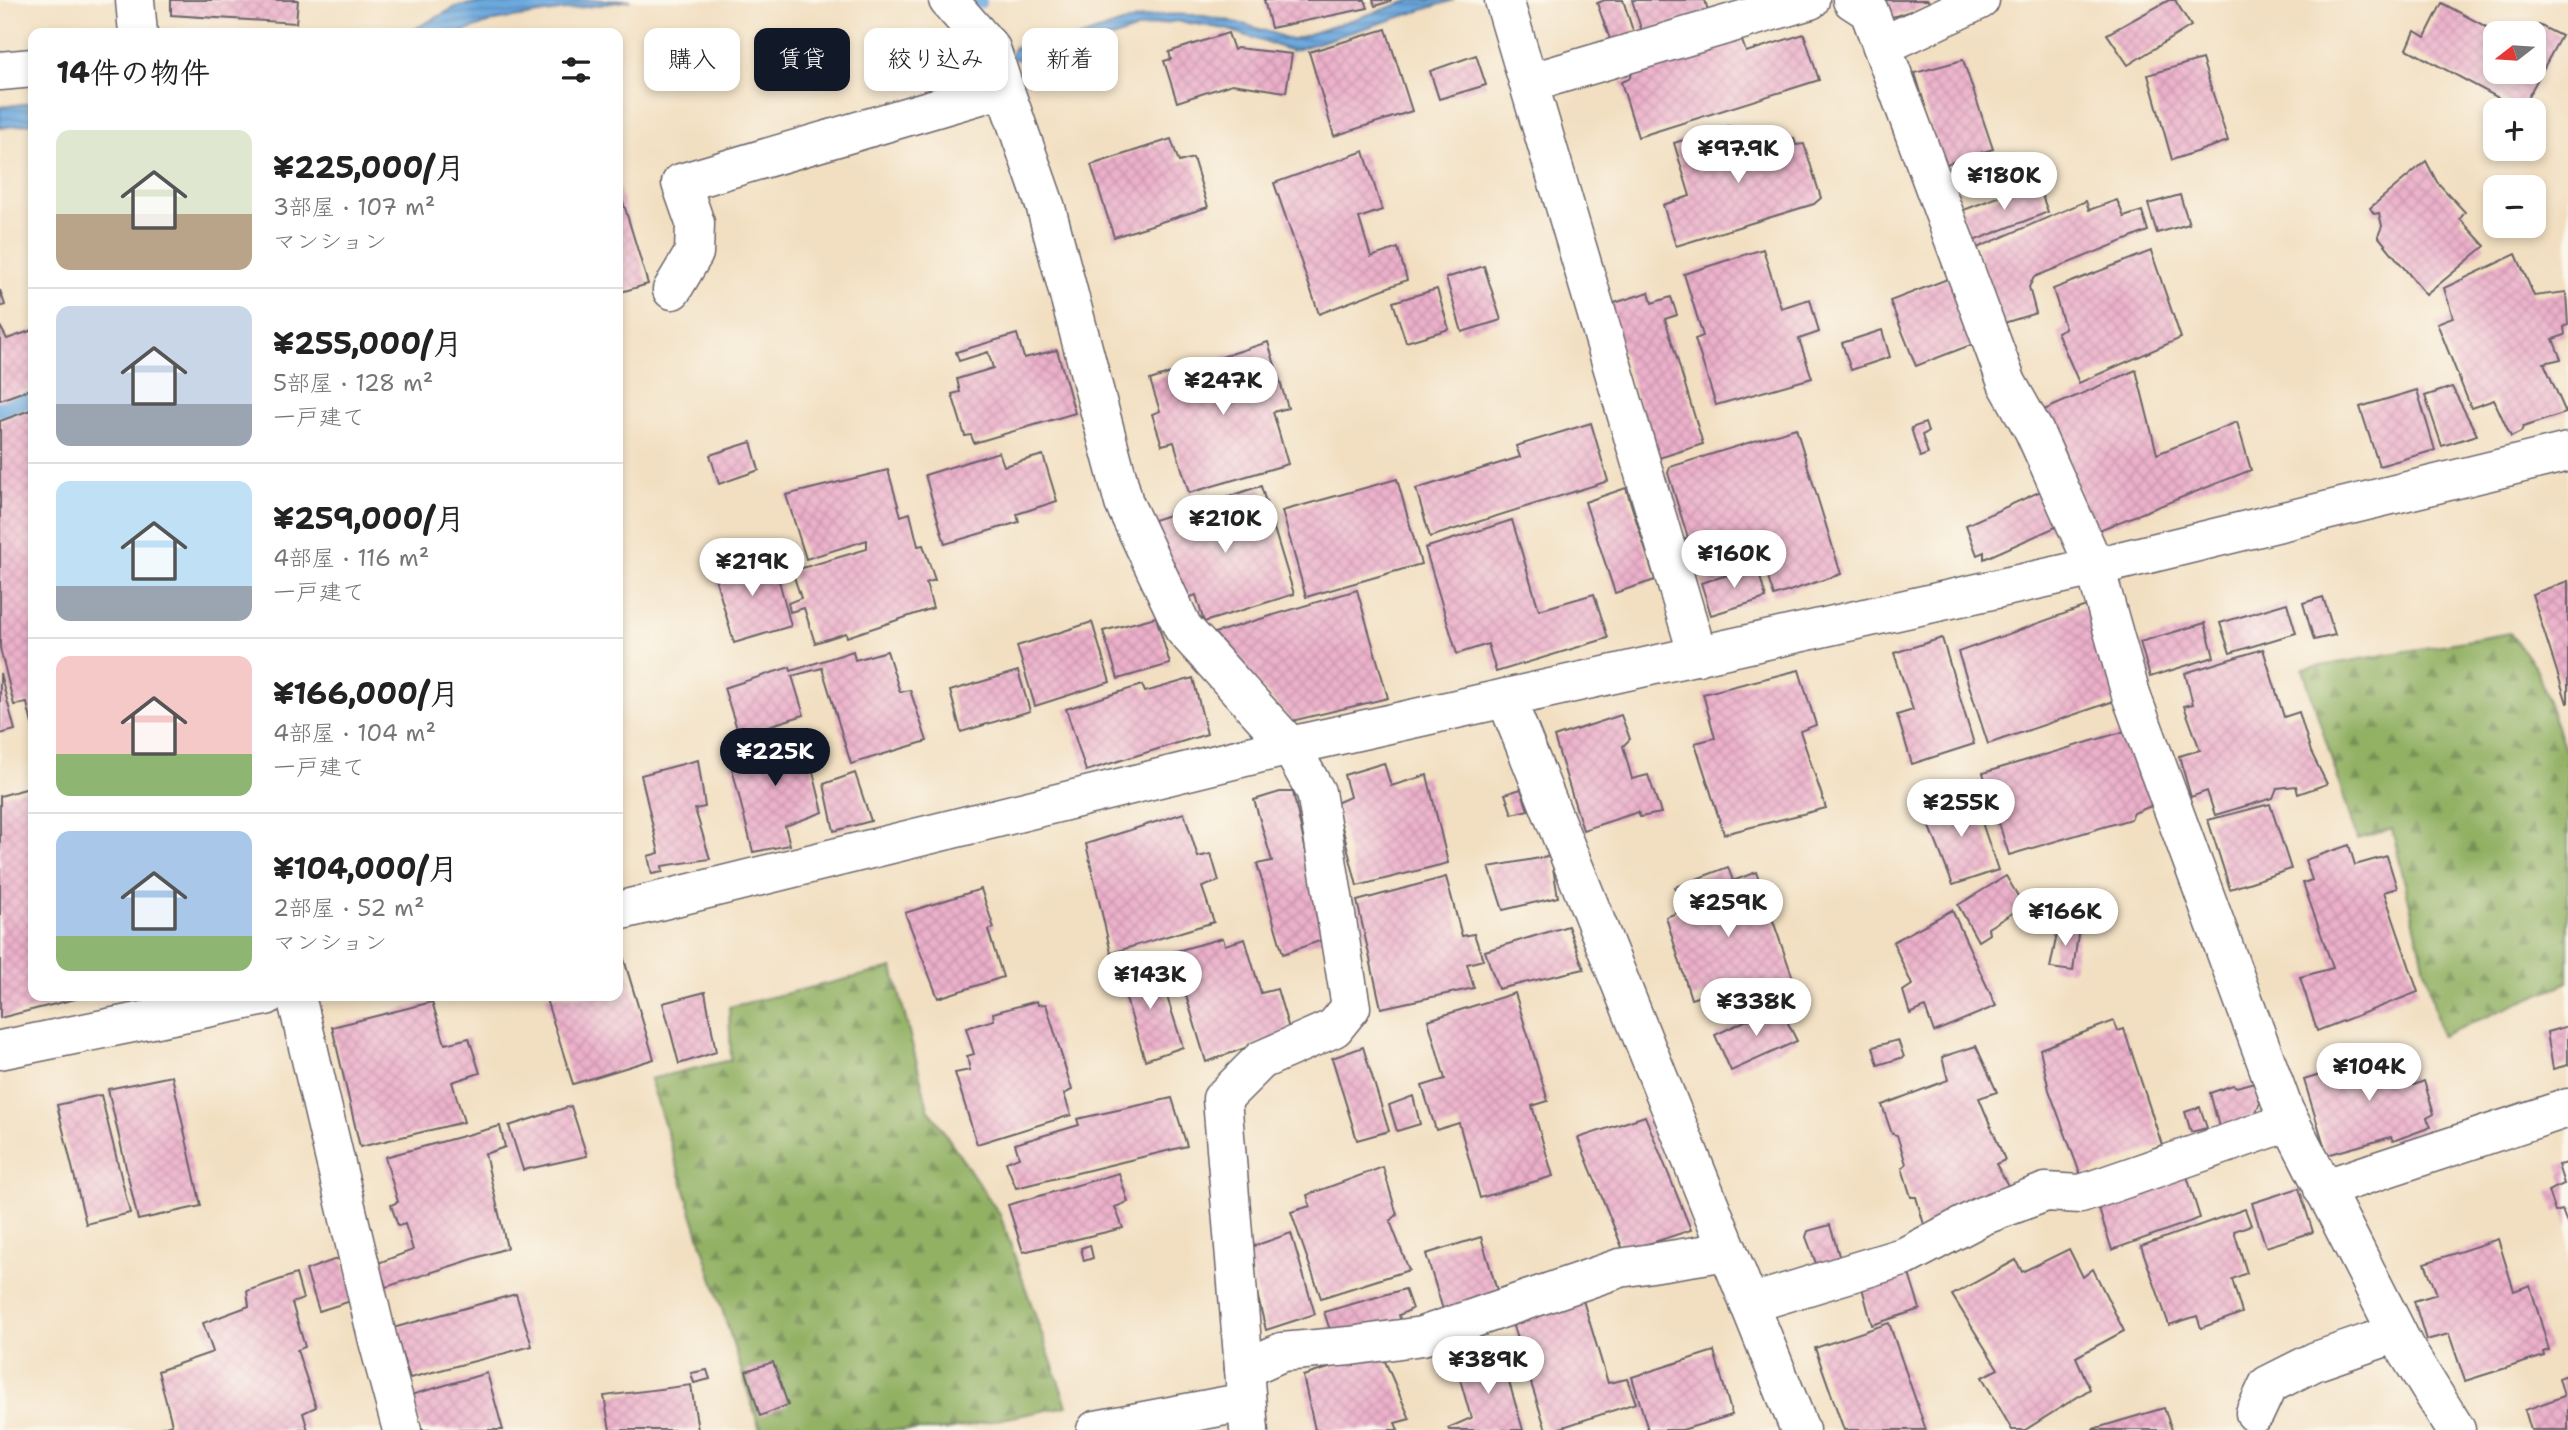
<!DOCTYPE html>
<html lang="ja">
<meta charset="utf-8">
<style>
:root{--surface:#fff;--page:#f2f2f2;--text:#222;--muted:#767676;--line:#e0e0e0;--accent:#111827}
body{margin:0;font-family:"Shantell Sans","Klee One",sans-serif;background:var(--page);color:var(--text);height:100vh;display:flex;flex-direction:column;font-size:26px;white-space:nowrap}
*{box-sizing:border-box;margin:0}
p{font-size:23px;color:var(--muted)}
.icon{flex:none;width:38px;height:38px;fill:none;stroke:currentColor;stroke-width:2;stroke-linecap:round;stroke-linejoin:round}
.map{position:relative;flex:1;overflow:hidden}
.drawer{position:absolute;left:28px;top:28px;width:595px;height:973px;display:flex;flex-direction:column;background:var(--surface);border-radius:14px;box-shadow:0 4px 10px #0003}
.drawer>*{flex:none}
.top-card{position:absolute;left:644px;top:28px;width:665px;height:63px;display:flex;gap:14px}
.needle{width:46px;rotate:253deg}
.controls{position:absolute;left:2483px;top:21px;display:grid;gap:14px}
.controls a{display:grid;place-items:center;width:63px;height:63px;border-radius:14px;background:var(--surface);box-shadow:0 4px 10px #0003;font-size:35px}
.price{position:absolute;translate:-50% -60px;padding:0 16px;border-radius:24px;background:#fff;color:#222;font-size:23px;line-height:46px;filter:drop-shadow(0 2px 4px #0008)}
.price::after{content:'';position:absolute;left:50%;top:42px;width:21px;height:16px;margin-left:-10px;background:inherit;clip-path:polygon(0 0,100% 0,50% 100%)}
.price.on{background:var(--accent);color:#fff}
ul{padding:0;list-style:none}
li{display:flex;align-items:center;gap:21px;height:175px;padding:0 28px}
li+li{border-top:2px solid var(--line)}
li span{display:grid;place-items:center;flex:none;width:196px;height:140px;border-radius:14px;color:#555}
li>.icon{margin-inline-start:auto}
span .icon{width:84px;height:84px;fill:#fffc;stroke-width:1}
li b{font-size:30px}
h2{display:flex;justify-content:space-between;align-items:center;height:84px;padding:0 28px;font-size:30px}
.pill{padding:0 24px;border-radius:14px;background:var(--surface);box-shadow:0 4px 10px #0003;font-size:24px;line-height:63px}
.pill.on{background:var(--accent);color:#fff}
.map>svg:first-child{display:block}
.forest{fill:url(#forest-firs);stroke:#5a6a50;stroke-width:2}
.water{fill:url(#water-rules);stroke:#48668c;stroke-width:2}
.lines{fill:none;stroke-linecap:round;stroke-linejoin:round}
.stream{stroke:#6da9de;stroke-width:16}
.building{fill:url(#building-cross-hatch)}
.minor-casing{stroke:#6b646a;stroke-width:41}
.minor{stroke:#fff;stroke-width:38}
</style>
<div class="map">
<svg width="2568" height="1430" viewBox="0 0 2568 1430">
<defs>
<pattern id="forest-firs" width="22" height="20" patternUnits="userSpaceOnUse" patternTransform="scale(1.75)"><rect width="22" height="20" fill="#92b164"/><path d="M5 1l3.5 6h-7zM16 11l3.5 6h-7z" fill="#779054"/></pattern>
<pattern id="water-rules" width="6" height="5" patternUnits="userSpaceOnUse" patternTransform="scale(1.75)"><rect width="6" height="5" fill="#6da9de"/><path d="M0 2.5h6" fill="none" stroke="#5989b5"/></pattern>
<pattern id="building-cross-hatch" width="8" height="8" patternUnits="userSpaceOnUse" patternTransform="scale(1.75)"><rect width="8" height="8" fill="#ecb0ca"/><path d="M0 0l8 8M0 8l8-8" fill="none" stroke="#ca97ae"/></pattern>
</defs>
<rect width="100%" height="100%" fill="#fbf7ec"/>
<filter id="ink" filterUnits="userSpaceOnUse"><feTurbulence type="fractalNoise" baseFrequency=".0143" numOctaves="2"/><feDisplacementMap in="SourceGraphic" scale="14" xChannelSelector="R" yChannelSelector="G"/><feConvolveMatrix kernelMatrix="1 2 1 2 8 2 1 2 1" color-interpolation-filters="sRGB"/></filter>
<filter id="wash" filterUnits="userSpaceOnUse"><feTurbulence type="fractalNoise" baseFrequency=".00686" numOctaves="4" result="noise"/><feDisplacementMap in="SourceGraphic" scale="28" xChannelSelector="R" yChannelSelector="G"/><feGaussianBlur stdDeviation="1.57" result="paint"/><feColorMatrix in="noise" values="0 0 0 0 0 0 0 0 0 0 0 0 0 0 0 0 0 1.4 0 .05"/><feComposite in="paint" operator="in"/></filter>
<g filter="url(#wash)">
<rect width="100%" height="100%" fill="#f2dfc1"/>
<g class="forest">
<path d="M2510,633L2536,668L2568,757V982L2441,1036L2392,829L2357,839L2303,669Z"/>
<path d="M893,968L928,1108L1000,1215L1067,1406L947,1430H760L650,1079L731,1060L729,1007Z"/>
</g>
<g class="water">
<path d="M499,0H631L493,21L460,33H407L458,6Z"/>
<path d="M1412,0H1454L1292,51L1226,29L1176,21L1140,28L1039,63H1028L1009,57L1015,47L1032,55C1065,43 1099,29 1134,20C1186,6 1242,21 1291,40Z"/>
<path d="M33,103V123L0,128V107Z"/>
</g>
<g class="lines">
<g class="stream">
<path d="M978,0L979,1"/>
<path d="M0,409L33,399"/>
</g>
</g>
<g id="blocks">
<g class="building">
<path d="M171,0H298L296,23L171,15Z"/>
<path d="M1264,0H1365L1368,8L1271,28Z"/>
<path d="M1373,0H1391V1L1375,6Z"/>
<path d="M1605,0H1623L1634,34L1611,42L1597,3Z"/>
<path d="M1632,0H1705L1708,11L1642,32Z"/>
<path d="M1883,0H1928L1930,5L1889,18Z"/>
<path d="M2169,0H2175L2191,26L2128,65L2107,34Z"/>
<path d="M2442,3L2496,32V72H2534V33L2539,25L2561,36L2521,110L2407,49L2415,31L2425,37Z"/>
<path d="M1386,29L1412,111L1334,136L1309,52Z"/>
<path d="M1228,33L1234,50L1237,48L1292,54L1286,92L1232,84L1177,102L1164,61L1171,59L1169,52Z"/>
<path d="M1804,34L1819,80L1638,137L1621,82L1629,79L1635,68L1740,35L1746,52Z"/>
<path d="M1476,55L1486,85L1439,99L1430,71Z"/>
<path d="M2202,59L2228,141L2172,160L2148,75Z"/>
<path d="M1963,60L1993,149L1943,165L1915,73Z"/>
<path d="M1729,126L1738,153L1794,138L1796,145L1804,144L1821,198L1814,204L1676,246L1663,205L1690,196L1674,143Z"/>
<path d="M1171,139L1179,162L1193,158L1208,207L1114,237L1091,165Z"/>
<path d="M1364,151L1382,210L1359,218L1371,257L1398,248L1407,280L1319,314L1274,183Z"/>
<path d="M2426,161L2437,182L2465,212L2460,219L2485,246L2426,295L2378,236L2382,226L2379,213L2374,214L2370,208Z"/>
<path d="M2037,182L2048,212L1971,242L1961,211Z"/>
<path d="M618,185L648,284L618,293Z"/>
<path d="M2180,195L2189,224L2157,233L2148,204Z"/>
<path d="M2117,200L2124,217L2142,211L2148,231L2034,277L2029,287L2036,313L2004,323L1977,248L2086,201L2089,210Z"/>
<path d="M1763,249L1781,308L1810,299L1819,332L1799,339L1812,378L1716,405L1695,339L1703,336L1684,274Z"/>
<path d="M2151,251L2181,338L2079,383L2057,332L2065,328L2053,289Z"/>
<path d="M2516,254L2534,296L2566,292L2568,325L2564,327L2565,335L2553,339L2561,359L2544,363L2566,413L2523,427L2521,432L2511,437L2494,400L2471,408L2437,323L2453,317L2444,288Z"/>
<path d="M1484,266L1501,320L1462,332L1446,278Z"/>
<path d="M1950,278L1976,343L1916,366L1890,301Z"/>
<path d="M1437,289L1449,329L1406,342L1393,302Z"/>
<path d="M0,290L5,305L0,307Z"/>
<path d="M1649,292L1652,303L1671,297L1677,315L1665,319L1703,444L1656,459L1608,305Z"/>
<path d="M0,326L7,339L33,330V388L0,400Z"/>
<path d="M1882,330L1890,357L1851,370L1842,343Z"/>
<path d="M1017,334L1024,358L1057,350L1075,413L974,443L971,435L965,436L952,394L960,392L957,379L993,368L988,352L959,361L956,352Z"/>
<path d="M1268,342L1288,408L1273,412L1288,464L1189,493L1174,442L1162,445L1152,414L1160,411L1150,380Z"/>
<path d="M2136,370L2157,454L2237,422L2251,470L2094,532L2064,450L2056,454L2044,410Z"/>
<path d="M2452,387L2477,435L2442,446L2425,396Z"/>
<path d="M2417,390L2435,450L2379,466L2360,407Z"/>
<path d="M33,409V724H32L27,703L14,705L0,648V421Z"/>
<path d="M1591,423L1608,481L1430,537L1416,489L1520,457L1516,446Z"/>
<path d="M1925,423L1928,432L1922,435L1928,454L1920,457L1911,428Z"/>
<path d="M1796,428L1841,574L1774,596L1761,557L1711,572L1709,567L1686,574L1679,542L1688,538L1668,473L1670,467Z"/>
<path d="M751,442L759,470L719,484L710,455Z"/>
<path d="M999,452L1004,466L1043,455L1057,501L1017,514L1019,522L945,544L925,475Z"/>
<path d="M888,470L901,516L910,513L918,546L923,545L935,580L926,583L933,608L847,637L846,633L815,643L804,608L790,612L788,603L801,598L792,571L867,549V540L806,559L786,495Z"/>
<path d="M1397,479L1421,564L1306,597L1282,511Z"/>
<path d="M1261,486L1294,594L1204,622L1196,595L1179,601L1154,520Z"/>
<path d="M1626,488L1655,580L1615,593L1585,502Z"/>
<path d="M2041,491L2058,526L1984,559V552L1977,555L1966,525Z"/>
<path d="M1512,520L1539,610L1594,594L1608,638L1496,672L1488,644L1457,654L1425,548Z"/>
<path d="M772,554L791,626L734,643L713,570Z"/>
<path d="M1757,566L1766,598L1711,615L1701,583Z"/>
<path d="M2568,581V703H2567L2532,594Z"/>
<path d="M1357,590L1388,698L1292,721L1214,633Z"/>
<path d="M2323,597L2335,635L2314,640L2303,603Z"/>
<path d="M2287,603L2296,633L2230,653L2220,623Z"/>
<path d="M2086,606L2117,700L1988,744L1958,652Z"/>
<path d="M1156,617L1170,664L1118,679L1103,631Z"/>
<path d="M1092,622L1110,682L1035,706L1017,646Z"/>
<path d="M2205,623L2214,657L2150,677L2140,642Z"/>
<path d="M1942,638L1974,744L1912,764L1897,715L1913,710L1894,653Z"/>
<path d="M2263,649L2284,717L2299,712L2311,752L2327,784L2298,794L2296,786L2277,788L2273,798L2215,815L2207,791L2191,797L2179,756L2200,750L2184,706L2193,704L2185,673Z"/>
<path d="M853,651L855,660L887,651L900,692L910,690L927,741L851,764L822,668L792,676L804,715L739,735L724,688L790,667L791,671Z"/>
<path d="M1799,670L1816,725L1800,731L1826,808L1724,834L1695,743L1715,738L1703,694Z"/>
<path d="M1018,671L1030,711L961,732L950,691Z"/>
<path d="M0,673L15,730L0,734Z"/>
<path d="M1193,678L1207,734L1086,771L1066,709L1142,685L1145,692Z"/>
<path d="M1621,715L1630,739L1623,746L1632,779L1648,775L1661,813L1640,817L1638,812L1583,830L1554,737Z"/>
<path d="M802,728L823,812L785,826L790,845L753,852L728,752Z"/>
<path d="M2129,730L2156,804L2134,813L2131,819L2009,855L1983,773Z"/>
<path d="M698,760L705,807L695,809L710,859L662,866L663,872L652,874L648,856L659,853L641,775Z"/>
<path d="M1384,763L1391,786L1427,775L1448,863L1357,886L1336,803L1350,797L1344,775Z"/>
<path d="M855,773L871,821L834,831L824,784Z"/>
<path d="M29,788L33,807V996H78L79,998L0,1018V796Z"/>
<path d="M1521,789L1528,810L1512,814L1505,794Z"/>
<path d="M1280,792H1293L1325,939L1283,954L1257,864L1272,861L1254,800Z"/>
<path d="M1972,793L1998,870L1953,885L1923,809Z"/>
<path d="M2270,804L2291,869L2230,889L2208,820Z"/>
<path d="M1184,813L1198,857L1211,854L1219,881L1202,887L1214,922L1111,953L1086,844Z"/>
<path d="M2349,845L2355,865L2387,856L2397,888L2384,892L2418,992L2317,1031L2300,977L2333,968L2303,883L2312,880L2305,860Z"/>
<path d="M1551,856L1558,897L1503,910L1489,867Z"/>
<path d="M1728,867L1733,881L1756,872L1795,984L1738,1009L1730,987L1691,999L1666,917L1682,911L1675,887Z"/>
<path d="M2006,876L2024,906L1988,928L1989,934L1978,941L1958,905Z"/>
<path d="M1446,877L1462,936L1474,934L1483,960L1467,964L1474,988L1381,1008L1357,901Z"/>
<path d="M981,889L994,928L988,930L1003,977L938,998L905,913Z"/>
<path d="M1952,910L1996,1006L1934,1032L1925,1007L1910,1014L1903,991L1912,985L1893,942Z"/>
<path d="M2059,924L2079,927L2073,971L2050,968Z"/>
<path d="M1568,926L1584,969L1498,989L1485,951Z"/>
<path d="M1223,938L1225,945L1245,939L1261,993L1277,989L1290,1032L1206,1062L1173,952Z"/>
<path d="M623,956L654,1059L573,1084L545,996H618V958Z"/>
<path d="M1156,962L1183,1047L1145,1060L1118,973Z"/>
<path d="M705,992L716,1052L679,1064L663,1003Z"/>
<path d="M1515,993L1548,1101L1532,1106L1553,1176L1480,1198L1459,1123L1436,1130L1422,1086L1445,1079L1428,1020Z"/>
<path d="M1037,1001L1038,1005L1046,1004L1072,1090L1064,1094L1071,1115L977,1144L955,1073L970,1070L967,1056L974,1054L966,1028L994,1020L993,1013Z"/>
<path d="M432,1002L445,1044L469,1038L480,1073L452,1082L464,1122L360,1147L332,1027Z"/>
<path d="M1779,1005L1797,1041L1731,1071L1715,1035Z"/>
<path d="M2114,1021L2118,1031L2124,1029L2162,1145L2081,1176L2049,1090L2040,1049Z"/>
<path d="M2568,1026V1065L2553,1069L2547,1032Z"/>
<path d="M1898,1040L1904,1057L1878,1065L1873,1047Z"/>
<path d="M1976,1046L1997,1092L1979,1098L2005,1160L1996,1164L2010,1189L1925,1228L1916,1197H1911L1902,1168L1906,1164L1897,1135L1892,1134L1882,1105L1948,1080L1942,1057Z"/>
<path d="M1363,1047L1389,1131L1357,1140L1332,1058Z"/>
<path d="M2403,1049L2414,1085L2424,1081L2434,1114L2427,1118L2431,1127L2393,1141L2391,1137L2327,1155L2304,1080Z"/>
<path d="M172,1076L201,1206L138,1220L108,1089Z"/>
<path d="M2254,1082L2260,1102L2255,1115L2219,1127L2210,1093L2233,1085L2237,1087Z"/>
<path d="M101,1095L130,1213L86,1224L57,1105Z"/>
<path d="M1413,1096L1420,1124L1397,1131L1389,1105Z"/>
<path d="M1172,1098L1187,1146L1016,1188L1006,1162L1019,1157L1015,1144L1079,1125L1077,1119Z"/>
<path d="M571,1106L587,1156L523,1170L509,1126Z"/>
<path d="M2200,1107L2207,1128L2191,1132L2185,1112Z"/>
<path d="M1645,1116L1691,1230L1624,1252L1578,1138Z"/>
<path d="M500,1126L505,1147L485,1154L507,1248L386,1287L378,1263L413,1250L405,1224L398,1226L391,1205L398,1202L385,1157Z"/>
<path d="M2568,1163V1226L2562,1210L2555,1212L2548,1191L2564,1184L2558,1165Z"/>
<path d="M1383,1167L1397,1215L1390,1221L1409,1270L1321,1298L1291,1212L1310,1206L1307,1195Z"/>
<path d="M1119,1173L1128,1202L1115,1207L1123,1228L1023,1252L1008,1205Z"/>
<path d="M2186,1173L2200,1218L2112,1250L2097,1203Z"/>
<path d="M2299,1188L2313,1232L2266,1247L2252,1203Z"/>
<path d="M2245,1209L2251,1225L2234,1231L2247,1273L2232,1279L2242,1313L2201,1328L2197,1316L2169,1325L2141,1246Z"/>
<path d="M1830,1225L1840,1259L1817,1266L1806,1237L1808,1231Z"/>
<path d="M1291,1233L1315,1314L1266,1330L1246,1249Z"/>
<path d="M1481,1237L1499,1297L1444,1313L1426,1254Z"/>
<path d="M2498,1239L2514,1291L2530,1285L2549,1350L2543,1352L2544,1356L2465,1381L2449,1334L2426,1340L2414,1301L2437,1294L2425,1263Z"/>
<path d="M1090,1245L1093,1258L1084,1261L1081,1248Z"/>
<path d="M2069,1249L2083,1277L2093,1269L2124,1331L2076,1357L2090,1389L2025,1430H2012L1982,1377L1998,1369L1952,1295L2016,1260L2022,1272Z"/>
<path d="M342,1257L354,1300L319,1311L306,1270Z"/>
<path d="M1908,1271L1920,1309L1872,1325L1861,1284Z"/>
<path d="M296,1274L303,1299L292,1303L305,1347L297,1350L316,1407L303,1413L308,1430H153L172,1424L158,1371L213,1352L203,1323L249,1306L247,1291Z"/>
<path d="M1405,1289L1412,1309L1399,1315L1401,1322L1331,1333L1324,1312Z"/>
<path d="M516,1294L532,1346L410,1378L393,1328Z"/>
<path d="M1582,1297L1608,1383L1627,1379L1636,1403L1554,1430H1546L1510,1317Z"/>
<path d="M1889,1323L1926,1430H1844L1815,1348Z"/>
<path d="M1500,1351L1523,1430H1449L1448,1428L1471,1418L1456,1365Z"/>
<path d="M1714,1351L1732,1415L1682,1430H1648L1632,1377Z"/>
<path d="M1381,1352L1410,1419L1395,1423L1398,1430H1315L1303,1376Z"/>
<path d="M773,1362L788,1405L760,1416L746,1371Z"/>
<path d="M707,1370L710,1379L694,1383L691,1373Z"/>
<path d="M487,1373L503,1430H422L411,1395Z"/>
<path d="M2568,1374V1430H2531L2525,1410L2564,1396L2559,1378Z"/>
<path d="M691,1385L698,1430H610L604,1396Z"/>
<path d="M2164,1408L2172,1430H2093V1429Z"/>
</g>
</g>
</g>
<g filter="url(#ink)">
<use href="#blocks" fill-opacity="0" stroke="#6b646a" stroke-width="2"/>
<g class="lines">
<g class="minor-casing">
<g id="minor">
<path d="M135,0L138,33"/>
<path d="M948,0L991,49L1004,88L1046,208L1124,503L1183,628L1290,746L1316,792L1351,1007L1334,1028L1261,1060L1222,1099L1249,1430"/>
<path d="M1504,0L1698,656"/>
<path d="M1852,0L1869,11L2007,383L2034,431L2095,567L2131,695L2284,1110L2405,1348L2456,1430"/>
<path d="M1882,46L1980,0"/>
<path d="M0,71L33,68"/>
<path d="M1529,83L1810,0"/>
<path d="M672,290L694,253L695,223L681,183L1004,88"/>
<path d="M1506,698L1800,1430"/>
<path d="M618,911L1290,746L2095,567L2568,452"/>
<path d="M296,996L378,1341L402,1430"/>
<path d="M0,1050L266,996"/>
<path d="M2323,1189L2568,1108"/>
<path d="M1749,1304L1906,1256L1982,1216L2046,1192L2081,1194L2289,1122"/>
<path d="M1244,1369L1282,1352L1350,1346L1422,1336L1620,1268L1728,1251"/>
<path d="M2255,1413L2268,1385L2316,1361L2397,1333"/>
<path d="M1096,1430L1246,1402"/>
</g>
</g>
<use href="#minor" class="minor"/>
</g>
</g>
</svg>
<div class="controls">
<a><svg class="needle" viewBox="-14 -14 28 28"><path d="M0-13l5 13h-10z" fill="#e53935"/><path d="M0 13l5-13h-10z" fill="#767676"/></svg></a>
<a>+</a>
<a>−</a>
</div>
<b class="price" style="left:1738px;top:185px">¥97.9K</b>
<b class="price" style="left:2004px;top:212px">¥180K</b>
<b class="price" style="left:1223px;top:417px">¥247K</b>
<b class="price" style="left:1225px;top:555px">¥210K</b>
<b class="price" style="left:1734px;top:590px">¥160K</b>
<b class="price" style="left:752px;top:598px">¥219K</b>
<b class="price on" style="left:775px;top:788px">¥225K</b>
<b class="price" style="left:1961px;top:839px">¥255K</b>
<b class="price" style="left:1728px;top:939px">¥259K</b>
<b class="price" style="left:2065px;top:948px">¥166K</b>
<b class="price" style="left:1150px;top:1011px">¥143K</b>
<b class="price" style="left:1756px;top:1038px">¥338K</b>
<b class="price" style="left:2369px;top:1103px">¥104K</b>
<b class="price" style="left:1488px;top:1396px">¥389K</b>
<div class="top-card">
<a class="pill">購入</a>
<a class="pill on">賃貸</a>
<a class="pill">絞り込み</a>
<a class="pill">新着</a>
</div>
<section class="drawer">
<h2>14件の物件<svg class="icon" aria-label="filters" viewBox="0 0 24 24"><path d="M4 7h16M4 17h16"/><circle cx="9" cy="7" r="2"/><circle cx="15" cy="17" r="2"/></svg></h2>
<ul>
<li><span style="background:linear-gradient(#dfe7d0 60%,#b9a48a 0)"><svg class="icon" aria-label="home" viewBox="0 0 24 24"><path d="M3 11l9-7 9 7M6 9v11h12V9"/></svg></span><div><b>¥225,000/月</b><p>3部屋 · 107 m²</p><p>マンション</p></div></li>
<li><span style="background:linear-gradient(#c9d6e8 70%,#9aa5b1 0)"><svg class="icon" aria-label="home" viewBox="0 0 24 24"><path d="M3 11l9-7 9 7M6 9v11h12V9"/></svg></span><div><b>¥255,000/月</b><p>5部屋 · 128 m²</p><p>一戸建て</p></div></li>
<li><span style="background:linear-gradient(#bfe0f5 75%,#9aa5b1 0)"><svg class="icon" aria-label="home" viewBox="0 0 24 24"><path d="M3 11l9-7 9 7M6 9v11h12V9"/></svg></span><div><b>¥259,000/月</b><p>4部屋 · 116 m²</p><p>一戸建て</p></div></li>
<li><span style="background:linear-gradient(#f6c9c9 70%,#8fb573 0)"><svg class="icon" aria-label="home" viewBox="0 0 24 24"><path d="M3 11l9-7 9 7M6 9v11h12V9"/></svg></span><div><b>¥166,000/月</b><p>4部屋 · 104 m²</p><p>一戸建て</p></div></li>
<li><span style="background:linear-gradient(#a9c7e8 75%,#8fb573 0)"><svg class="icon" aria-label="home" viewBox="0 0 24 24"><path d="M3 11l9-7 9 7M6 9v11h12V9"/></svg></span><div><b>¥104,000/月</b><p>2部屋 · 52 m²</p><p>マンション</p></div></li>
</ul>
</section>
</div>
